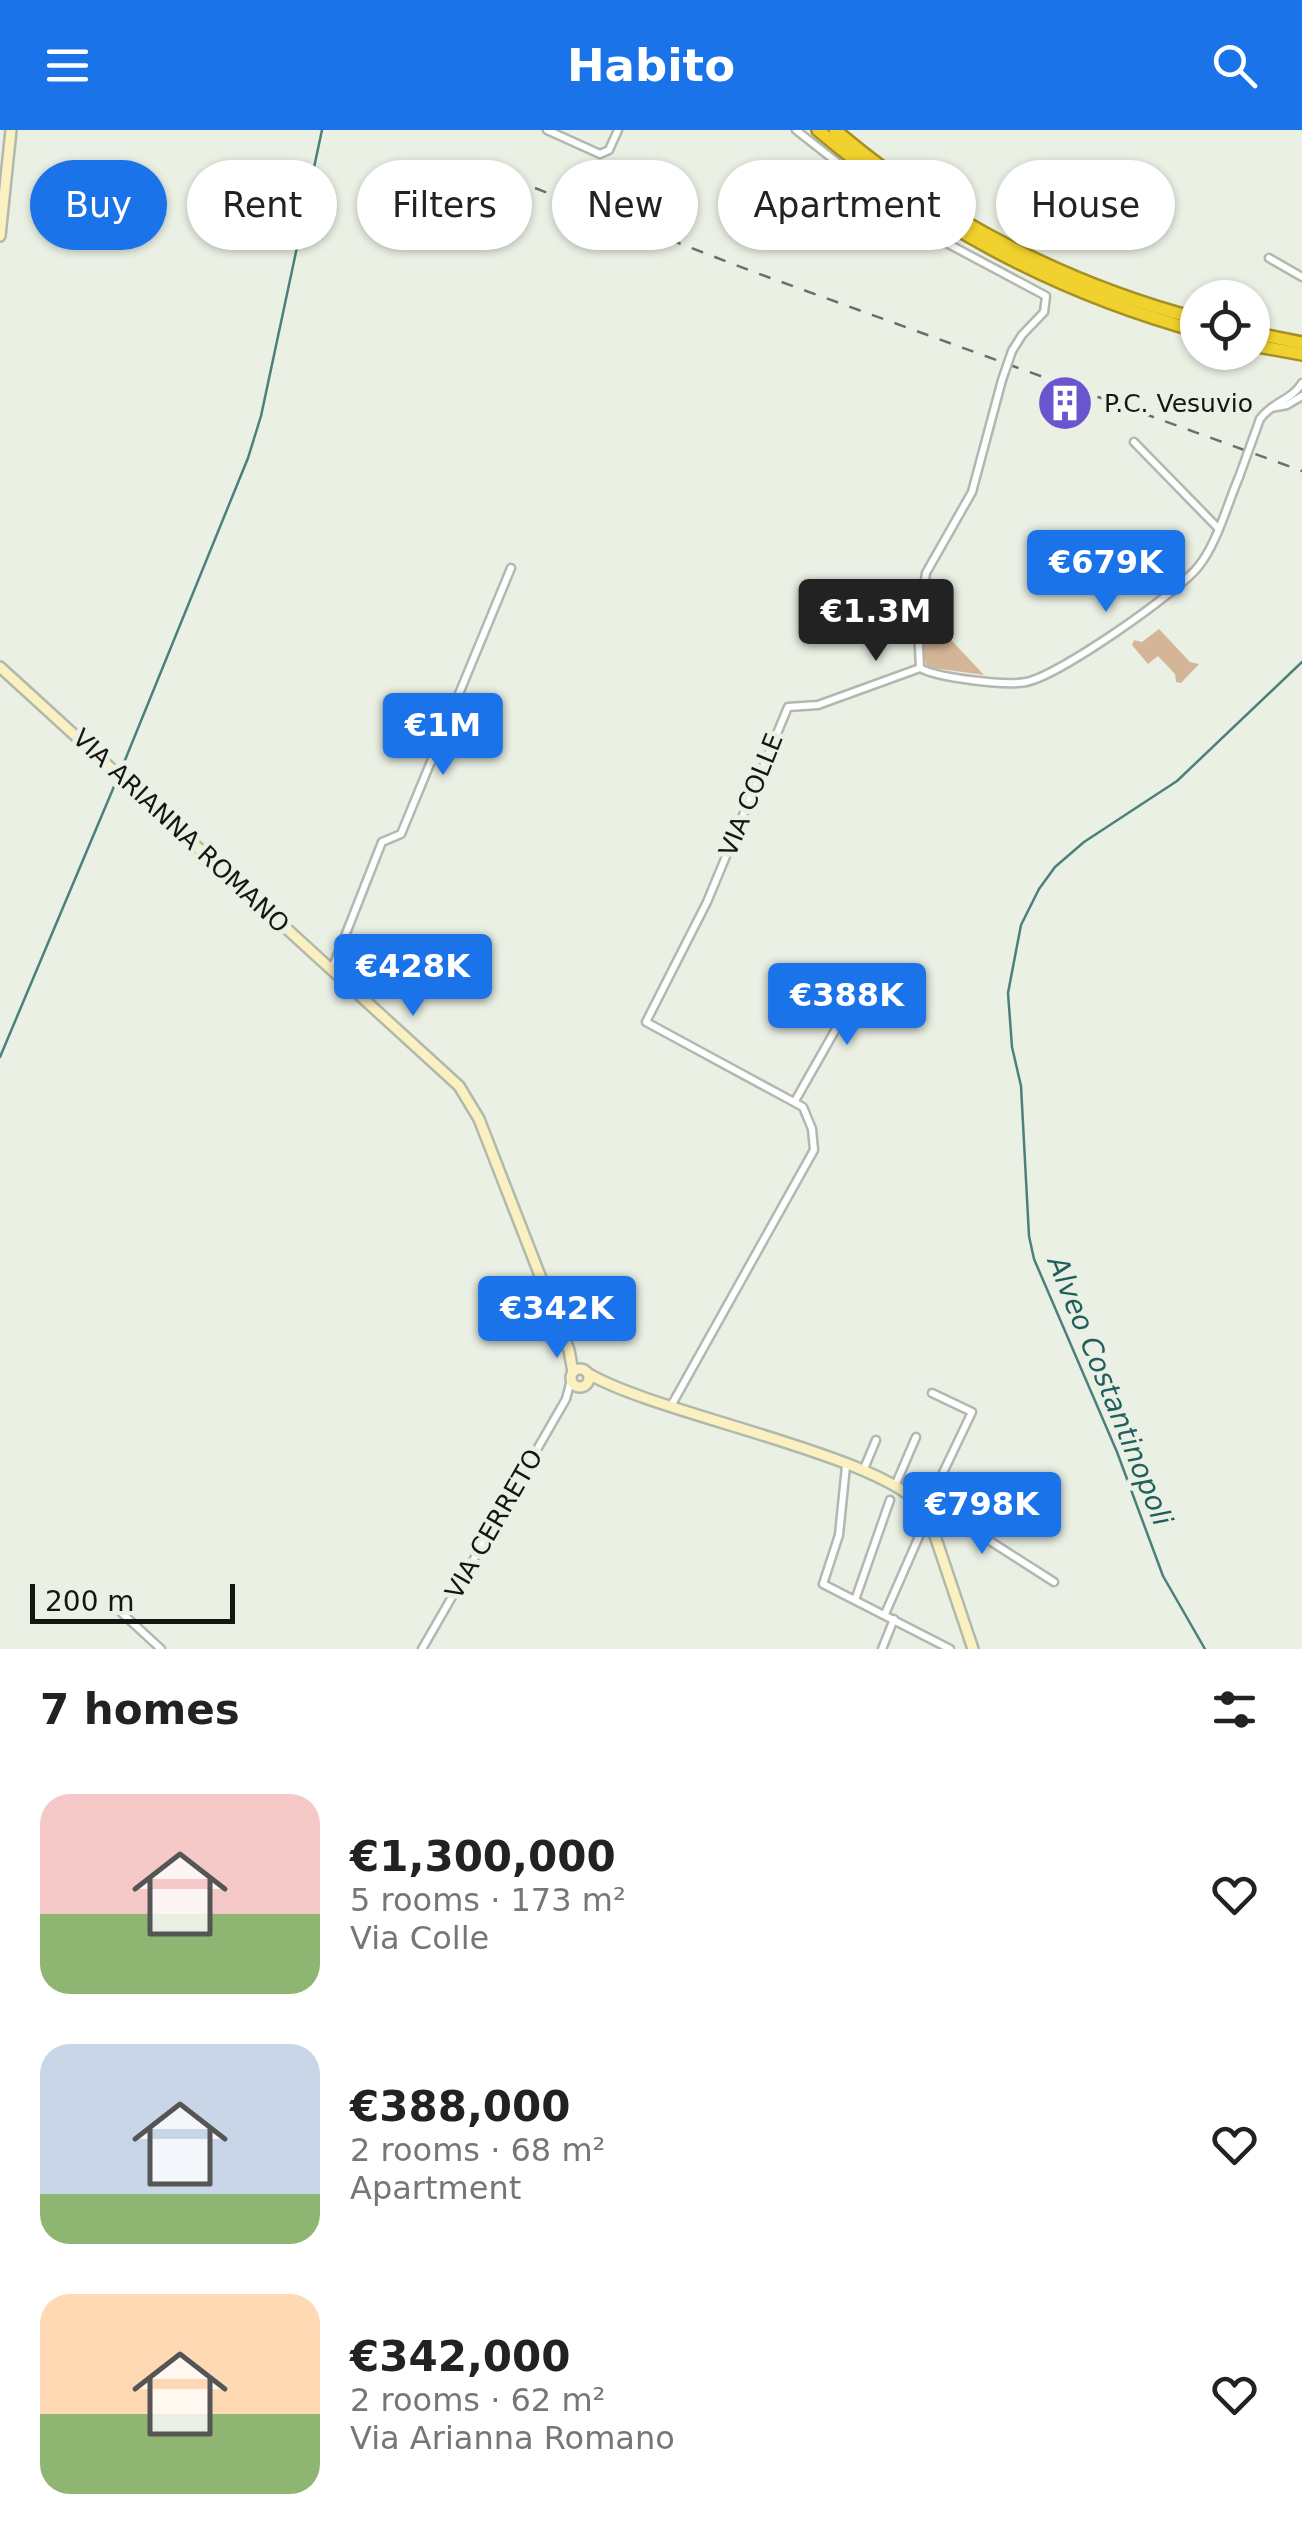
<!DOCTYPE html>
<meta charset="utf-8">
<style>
:root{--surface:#fff;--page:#f6f6f6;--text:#222;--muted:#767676;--accent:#1a73e8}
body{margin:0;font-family:"DejaVu Sans",sans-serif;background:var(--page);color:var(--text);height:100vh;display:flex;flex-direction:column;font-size:38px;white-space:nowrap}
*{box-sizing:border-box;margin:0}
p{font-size:32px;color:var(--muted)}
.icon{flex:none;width:55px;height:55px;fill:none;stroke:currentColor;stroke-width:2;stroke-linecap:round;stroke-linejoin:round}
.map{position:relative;height:1519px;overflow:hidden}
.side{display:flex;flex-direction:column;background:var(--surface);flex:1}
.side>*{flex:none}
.hud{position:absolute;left:30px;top:30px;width:1242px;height:90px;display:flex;gap:20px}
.buttons{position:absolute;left:1180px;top:150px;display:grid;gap:20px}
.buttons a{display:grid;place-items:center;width:90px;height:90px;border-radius:50%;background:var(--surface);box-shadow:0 2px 8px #0004;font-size:50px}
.scale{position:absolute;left:30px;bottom:25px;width:205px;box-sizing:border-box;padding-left:10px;border:5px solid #141612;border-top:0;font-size:28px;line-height:35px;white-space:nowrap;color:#141612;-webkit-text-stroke:8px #eaf0e4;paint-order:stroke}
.price{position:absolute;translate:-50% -85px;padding:0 22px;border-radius:10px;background:var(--accent);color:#fff;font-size:32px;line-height:65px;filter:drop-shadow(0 2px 5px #0008)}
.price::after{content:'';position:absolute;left:50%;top:60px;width:30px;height:22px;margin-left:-15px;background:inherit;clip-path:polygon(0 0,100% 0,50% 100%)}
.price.selected{background:#222;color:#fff}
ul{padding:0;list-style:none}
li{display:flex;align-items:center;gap:30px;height:250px;padding:0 40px}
li span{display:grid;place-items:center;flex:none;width:280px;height:200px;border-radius:30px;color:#555}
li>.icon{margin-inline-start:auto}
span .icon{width:120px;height:120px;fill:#fffc;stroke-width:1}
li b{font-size:42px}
h2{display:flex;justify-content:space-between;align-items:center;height:120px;padding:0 40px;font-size:42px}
.tag{padding:0 35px;border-radius:45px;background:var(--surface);box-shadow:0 2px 8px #0004;font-size:35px;line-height:90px}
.tag.selected{background:var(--accent);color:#fff}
header{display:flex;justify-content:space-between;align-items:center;height:130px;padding:0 40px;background:var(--accent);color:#fff;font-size:45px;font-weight:800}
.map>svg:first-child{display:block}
.green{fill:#d5b597}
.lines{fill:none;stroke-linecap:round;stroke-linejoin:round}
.stream{stroke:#4b807d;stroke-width:2.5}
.street-casing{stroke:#b3b8ae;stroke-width:11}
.secondary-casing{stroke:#b3b8ae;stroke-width:14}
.highway-casing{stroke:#a49024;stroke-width:16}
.street{stroke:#fff;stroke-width:6}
.secondary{stroke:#fbf1c0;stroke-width:9}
.highway{stroke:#f1d12d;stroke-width:11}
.rail{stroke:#6b6f68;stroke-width:2.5;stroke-dasharray:12 12;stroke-linecap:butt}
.street-bridge-casing{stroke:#b3b8ae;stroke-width:11;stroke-linecap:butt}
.street-bridge{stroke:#fff;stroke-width:6}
.labels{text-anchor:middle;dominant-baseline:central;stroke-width:10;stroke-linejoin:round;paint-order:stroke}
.poi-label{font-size:25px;fill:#141612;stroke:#eaf0e4;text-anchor:start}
.street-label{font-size:25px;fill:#141612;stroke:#eaf0e4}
.water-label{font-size:28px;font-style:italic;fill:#205f5d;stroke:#eaf0e4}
</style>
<header><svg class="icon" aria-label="menu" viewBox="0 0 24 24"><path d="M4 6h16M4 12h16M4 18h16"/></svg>Habito<svg class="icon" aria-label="search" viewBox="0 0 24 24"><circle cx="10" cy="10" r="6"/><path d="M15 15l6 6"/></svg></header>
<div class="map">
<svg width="1302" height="1519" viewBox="0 0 1302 1519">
<rect width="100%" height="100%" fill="#eaf0e4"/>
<g class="green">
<path d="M923,480L984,545L927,537L921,517Z"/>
<path d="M1159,499L1190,532L1199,534L1181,553L1176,552L1175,544L1158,526L1148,534L1132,515L1134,510L1142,512Z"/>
</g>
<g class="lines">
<g class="stream">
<path d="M121,640L248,328L261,286L322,0"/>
<path d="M0,927L118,647"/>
<path d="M1205,1519L1163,1446L1117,1322L1034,1129L1029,1106L1021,956L1012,917L1008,863L1021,795L1039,759L1055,737L1084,712L1177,651L1302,532"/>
</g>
<g class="street-casing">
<g id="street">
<path d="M547,0L600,24L609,20L618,0"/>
<path d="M796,0L924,101L1046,166L1044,182L1022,205L1012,221"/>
<path d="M1269,128L1302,147"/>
<path d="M1271,278L1287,275L1302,266"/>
<path d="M1260,289C1272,272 1292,270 1302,253"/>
<path d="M1134,312L1217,397"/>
<path d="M920,538L918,497L926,443L972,362L1002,250"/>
<path d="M332,839L382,712L401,704L511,438"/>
<path d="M795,971L866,846"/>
<path d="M671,1276L814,1020L812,999L803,977L646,892L707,772L788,577L818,575L920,538C938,548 1006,556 1026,552C1058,546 1176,464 1198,437C1217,414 1227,375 1239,347"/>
<path d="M846,1336L839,1405L823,1454L950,1519"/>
<path d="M863,1341L876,1310"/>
<path d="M895,1356L916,1307"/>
<path d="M918,1371L929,1372L1054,1452"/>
<path d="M929,1372L972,1282L932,1263"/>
<path d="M855,1470L890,1370"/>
<path d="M111,1473L161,1519"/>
<path d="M885,1484L928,1386"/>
<path d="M422,1519L566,1269L571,1250"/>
<path d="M882,1519L894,1489"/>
</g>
</g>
<g class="secondary-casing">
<g id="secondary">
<path d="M0,106L11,0"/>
<path d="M0,537L459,956L479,989L569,1220L573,1242"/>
<circle cx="580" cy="1248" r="9"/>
<path d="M589,1244C661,1286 888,1325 927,1382L973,1519"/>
</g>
</g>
<g class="highway-casing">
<g id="highway">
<path d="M818,0C929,94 1056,162 1198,201"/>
<path d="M835,0C939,89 1065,154 1198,189"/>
<path d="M1252,203L1302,213"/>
<path d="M1252,215L1302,224"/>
</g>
</g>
<use href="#street" class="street"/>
<use href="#secondary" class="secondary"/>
<use href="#highway" class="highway"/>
<path class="rail" d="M535,58L754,142L1302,341"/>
<g class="street-bridge-casing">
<g id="street-bridge">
<path d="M1002,250L1012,221"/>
<path d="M1239,347L1260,289"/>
</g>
</g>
<use href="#street-bridge" class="street-bridge"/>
</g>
<defs>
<g id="building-disc" transform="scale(2.875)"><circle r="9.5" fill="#6a55cf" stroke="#eaf0e4"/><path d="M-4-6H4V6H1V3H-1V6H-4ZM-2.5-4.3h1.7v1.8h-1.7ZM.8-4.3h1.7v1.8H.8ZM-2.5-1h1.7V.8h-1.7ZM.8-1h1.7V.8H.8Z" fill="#fff"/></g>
</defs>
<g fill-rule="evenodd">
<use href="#building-disc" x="1065" y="273"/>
</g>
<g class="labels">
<g class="poi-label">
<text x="1104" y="273">P.C. Vesuvio</text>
</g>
<g class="street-label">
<text transform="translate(751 665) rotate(-68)">VIA COLLE</text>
<text transform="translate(181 701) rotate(43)">VIA ARIANNA ROMANO</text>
<text transform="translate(494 1394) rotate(-60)">VIA CERRETO</text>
</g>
<g class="water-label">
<text transform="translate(1110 1261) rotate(68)">Alveo Costantinopoli</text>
</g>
</g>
</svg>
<div class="buttons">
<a><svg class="icon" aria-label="locate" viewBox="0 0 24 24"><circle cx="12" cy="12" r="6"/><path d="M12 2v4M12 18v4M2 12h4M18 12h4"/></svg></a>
</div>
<div class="scale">200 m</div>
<b class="price" style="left:1106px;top:485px">€679K</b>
<b class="price selected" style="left:876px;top:534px">€1.3M</b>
<b class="price" style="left:443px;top:648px">€1M</b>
<b class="price" style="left:413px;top:889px">€428K</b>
<b class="price" style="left:847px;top:918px">€388K</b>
<b class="price" style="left:557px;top:1231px">€342K</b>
<b class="price" style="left:982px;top:1427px">€798K</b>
<div class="hud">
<a class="tag selected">Buy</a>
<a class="tag">Rent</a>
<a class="tag">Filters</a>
<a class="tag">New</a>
<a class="tag">Apartment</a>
<a class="tag">House</a>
</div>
</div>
<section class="side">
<h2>7 homes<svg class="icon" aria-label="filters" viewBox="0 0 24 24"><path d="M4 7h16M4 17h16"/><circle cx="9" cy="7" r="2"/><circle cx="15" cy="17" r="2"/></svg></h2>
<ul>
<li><span style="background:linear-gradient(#f6c9c9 60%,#8fb573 0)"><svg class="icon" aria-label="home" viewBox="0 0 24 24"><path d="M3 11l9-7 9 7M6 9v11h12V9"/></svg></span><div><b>€1,300,000</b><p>5 rooms · 173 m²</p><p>Via Colle</p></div><svg class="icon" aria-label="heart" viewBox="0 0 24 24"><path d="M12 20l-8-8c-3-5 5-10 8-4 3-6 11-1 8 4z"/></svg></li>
<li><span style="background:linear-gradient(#c9d6e8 75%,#8fb573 0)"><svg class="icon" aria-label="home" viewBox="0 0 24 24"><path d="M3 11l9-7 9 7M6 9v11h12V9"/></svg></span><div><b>€388,000</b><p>2 rooms · 68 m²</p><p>Apartment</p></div><svg class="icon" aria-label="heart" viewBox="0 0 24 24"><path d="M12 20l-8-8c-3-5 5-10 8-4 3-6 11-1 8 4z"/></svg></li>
<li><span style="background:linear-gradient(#ffd9b3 60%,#8fb573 0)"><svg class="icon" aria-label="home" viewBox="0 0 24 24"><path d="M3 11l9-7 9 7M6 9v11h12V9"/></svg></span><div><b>€342,000</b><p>2 rooms · 62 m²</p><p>Via Arianna Romano</p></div><svg class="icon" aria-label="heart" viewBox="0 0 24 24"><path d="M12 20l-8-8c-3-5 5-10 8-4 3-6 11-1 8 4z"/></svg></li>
</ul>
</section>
